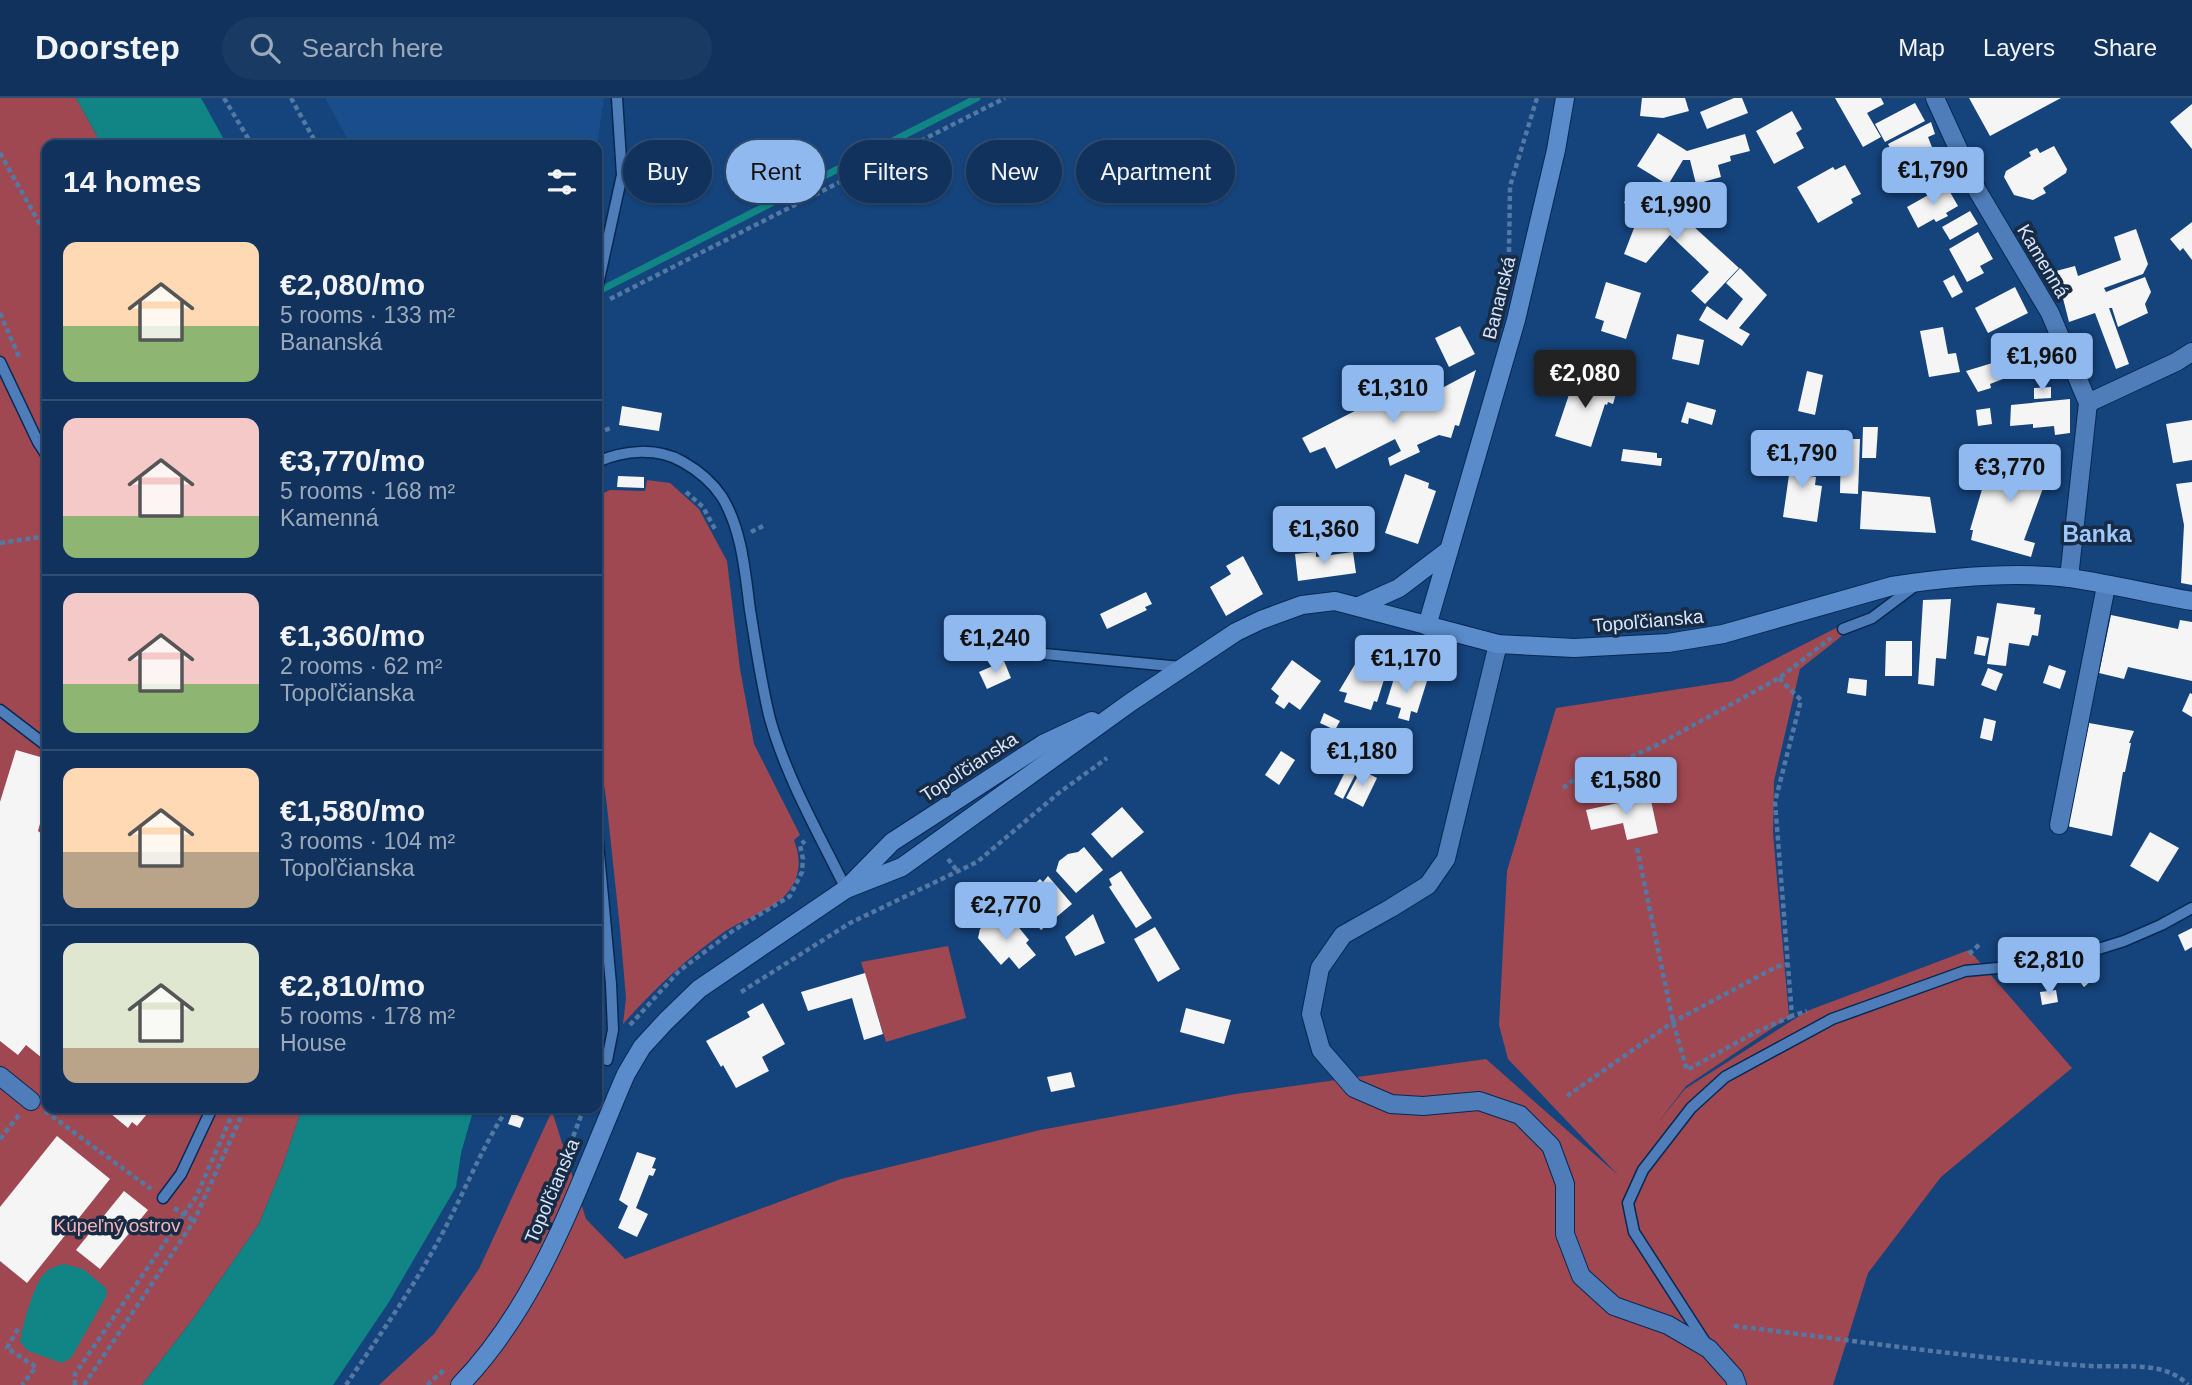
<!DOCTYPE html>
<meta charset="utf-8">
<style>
:root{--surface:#10325c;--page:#193a62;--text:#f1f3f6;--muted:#9caabb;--line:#304d72;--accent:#90b9f0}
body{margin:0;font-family:Helvetica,sans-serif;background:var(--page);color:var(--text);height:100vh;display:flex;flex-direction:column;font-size:26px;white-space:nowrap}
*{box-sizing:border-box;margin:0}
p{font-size:23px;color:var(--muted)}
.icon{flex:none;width:38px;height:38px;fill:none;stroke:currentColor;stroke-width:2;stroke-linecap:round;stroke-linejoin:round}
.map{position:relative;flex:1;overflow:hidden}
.side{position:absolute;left:42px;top:42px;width:560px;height:973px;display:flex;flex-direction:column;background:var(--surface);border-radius:14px;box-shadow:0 2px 5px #0004,0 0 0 2px var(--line)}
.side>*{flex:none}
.guide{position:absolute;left:623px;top:42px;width:665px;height:63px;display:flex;gap:14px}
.price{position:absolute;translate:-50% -60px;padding:0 16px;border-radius:7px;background:var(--accent);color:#111;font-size:23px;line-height:46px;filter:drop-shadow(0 2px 4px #0008)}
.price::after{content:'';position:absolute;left:50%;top:42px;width:21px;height:16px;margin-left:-10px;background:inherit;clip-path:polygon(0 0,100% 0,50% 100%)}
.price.current{background:#222;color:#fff}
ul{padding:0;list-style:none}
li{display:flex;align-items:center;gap:21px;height:175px;padding:0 21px}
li+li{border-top:2px solid var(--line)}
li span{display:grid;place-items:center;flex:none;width:196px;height:140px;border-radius:14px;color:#555}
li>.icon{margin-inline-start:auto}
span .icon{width:84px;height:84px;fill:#fffc;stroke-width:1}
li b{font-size:30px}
h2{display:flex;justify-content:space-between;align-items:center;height:84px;padding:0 21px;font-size:30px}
.tag{padding:0 24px;border-radius:32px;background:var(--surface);box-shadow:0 2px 5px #0004,0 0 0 2px var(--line);font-size:24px;line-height:63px}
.tag.current{background:var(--accent);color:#111}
header{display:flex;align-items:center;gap:42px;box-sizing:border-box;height:98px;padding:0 35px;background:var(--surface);border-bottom:2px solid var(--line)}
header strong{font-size:33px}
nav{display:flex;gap:38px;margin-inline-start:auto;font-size:24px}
.search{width:490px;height:63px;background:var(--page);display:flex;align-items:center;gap:18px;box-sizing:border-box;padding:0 24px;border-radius:38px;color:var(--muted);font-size:26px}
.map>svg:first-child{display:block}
.built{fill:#1a4d8c}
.green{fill:#a04851}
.water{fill:#118586}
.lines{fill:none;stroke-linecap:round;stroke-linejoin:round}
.stream{stroke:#118586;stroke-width:7}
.building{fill:#f5f5f5}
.lane-casing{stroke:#062953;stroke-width:13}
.street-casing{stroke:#062953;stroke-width:20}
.secondary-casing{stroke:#062953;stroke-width:20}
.path{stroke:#5478a4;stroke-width:4.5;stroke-dasharray:5 3.5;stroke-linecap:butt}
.lane{stroke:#4e7dba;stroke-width:10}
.street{stroke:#4e7dba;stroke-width:18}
.secondary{stroke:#5a8bcb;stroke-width:18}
.labels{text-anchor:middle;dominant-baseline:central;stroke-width:7;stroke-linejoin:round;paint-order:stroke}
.street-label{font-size:19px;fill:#d7e6fa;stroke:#172b44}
.park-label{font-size:19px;fill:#f3b4b7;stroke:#172b44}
.quarter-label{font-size:23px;font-weight:bold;fill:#a0c8fd;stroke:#172b44}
</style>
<header>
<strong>Doorstep</strong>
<div class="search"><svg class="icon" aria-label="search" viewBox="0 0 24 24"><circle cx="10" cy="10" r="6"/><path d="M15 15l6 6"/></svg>Search here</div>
<nav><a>Map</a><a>Layers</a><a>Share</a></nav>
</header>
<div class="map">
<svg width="2192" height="1287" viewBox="0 0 2192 1287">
<rect width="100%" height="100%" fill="#15437b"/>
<path class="built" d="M325,0H604L597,47H351Z"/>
<g class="green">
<path d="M0,0H76L102,47H47V1010H302L283,1067L259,1126L193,1221L142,1287H0Z"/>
<path d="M647,382L670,385L699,411L727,463L740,571L754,646L800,737L794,742C801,760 801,778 788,794C775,811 742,822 724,834C686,861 654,891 623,926L626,900L620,831L607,708L597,638V398L610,392L645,393Z"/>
<path d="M1842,527L1843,537L1800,571L1774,683L1773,735L1789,919L1686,988L1657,1026L1685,991L1807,913L1969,852L2072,970L1941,1079L1868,1175L1833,1287H379L434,1236L479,1171L552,1013L586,1121L625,1161L841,1081L1040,1032L1236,996L1486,961L1618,1077L1508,961L1499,927L1507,773L1556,610L1732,583Z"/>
<path d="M948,848L966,920L886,944L861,864Z"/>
</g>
<g class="water">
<path d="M76,0H201L227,47H102Z"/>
<path d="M302,1010H474L461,1055L456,1089L389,1204L333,1287H142L193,1221L259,1126L283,1067Z"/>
<path d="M64,1166L83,1171L106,1190L107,1197L71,1260L62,1265L28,1253L20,1244C22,1229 34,1186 44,1176C49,1170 57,1168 64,1166Z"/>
</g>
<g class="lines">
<path class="stream" d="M597,194L977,0"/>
</g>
<g class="building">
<path d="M1642,0H1685L1689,13L1663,20L1640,18Z"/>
<path d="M1734,0H1742L1748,15L1707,31L1700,14Z"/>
<path d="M1835,0H1881L1884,6L1867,15L1881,39L1863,49Z"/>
<path d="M1969,0H2061L1990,38Z"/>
<path d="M1915,5L1925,23L1885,44L1875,26Z"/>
<path d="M2192,6V51L2170,24Z"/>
<path d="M1792,13L1802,31L1796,35L1804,50L1774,66L1756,33Z"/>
<path d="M1931,24L1935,36L1928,39L1946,85L1930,91L1913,49L1906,52L1905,50L1893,56L1888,46Z"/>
<path d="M1658,35L1687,53L1745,36L1750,53L1730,58L1731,63L1718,67L1721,79L1696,86L1690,62H1683L1668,87L1637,68Z"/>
<path d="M2054,48L2067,71L2066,75L2043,90L2046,95L2033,102L2014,97L2004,79L2006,73L2031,58L2029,54L2037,50L2040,55Z"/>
<path d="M1845,67L1861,96L1851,101L1853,105L1818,125L1797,89L1833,69L1835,72Z"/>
<path d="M1946,87L1958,108L1946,115L1948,118L1936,124L1934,121L1918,130L1907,109Z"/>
<path d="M1630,91L1669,106L1739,170L1705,206L1691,193L1709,174L1670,137L1646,165L1624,156L1641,112L1624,105Z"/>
<path d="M1970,113L1978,126L1950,142L1942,129Z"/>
<path d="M2192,124V162L2183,150L2180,153L2170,141Z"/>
<path d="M2136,131L2148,166L2143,176L2104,190L2106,194L2145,179L2151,194L2145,206L2148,215L2118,229L2112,210H2109L2129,266L2116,271L2095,215L2069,224L2056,173L2075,168L2078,178L2121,162L2114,139Z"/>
<path d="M1978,134L1993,161L1980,168L1984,175L1967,184L1949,151Z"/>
<path d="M1740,170L1767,197L1739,230L1750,236L1742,248L1699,222L1707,208L1727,222L1743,201L1726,185Z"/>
<path d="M1954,177L1963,194L1952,200L1943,183Z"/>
<path d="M1606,184L1641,195L1626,241L1601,233L1604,223L1595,220Z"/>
<path d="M2015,189L2028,215L1988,235L1975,210Z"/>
<path d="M1460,228L1475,256L1449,269L1435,240Z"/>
<path d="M1943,229L1948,256L1956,255L1960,274L1929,279L1920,233Z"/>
<path d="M1677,236L1704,242L1699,267L1672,261Z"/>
<path d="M2011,244L2016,256L2040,247L2047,264L1990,286L1991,290L1978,294L1966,273L1999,263L1994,251Z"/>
<path d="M1476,272L1459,328L1455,327L1451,340L1439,337L1417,347L1420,354L1390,368L1388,360L1401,353L1395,341L1336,371L1325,349L1310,355L1302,340L1386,297L1395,315Z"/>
<path d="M1807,273L1823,277L1815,317L1798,313Z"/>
<path d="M1576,276L1618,289L1613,306L1608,304L1607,307L1605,306L1591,349L1555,338Z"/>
<path d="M2051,289V300L2034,301V290Z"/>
<path d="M2070,301V335L2055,337L2054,328L2033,330V326L2010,328L2011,307Z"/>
<path d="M1687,304L1716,312L1712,327L1689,320L1688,326L1681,324Z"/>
<path d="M622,308L662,315L659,333L619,327Z"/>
<path d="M1990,310L1992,326L1978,328L1976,312Z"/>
<path d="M2192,322V362L2173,365L2166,326Z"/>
<path d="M1863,329H1878L1876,360H1862Z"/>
<path d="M1841,341H1860L1858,396L1840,395Z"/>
<path d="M1793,349L1808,351L1804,377L1816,379L1815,387L1822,388L1817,424L1783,419Z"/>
<path d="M1623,351L1657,355V360H1662L1661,368L1621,363Z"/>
<path d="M2006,353L2024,359L2025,355L2047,363L2041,380L2046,382L2024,442L2035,445L2031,459L1971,442L1973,432H1970L1983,388L1985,389L1991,370L1999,372Z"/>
<path d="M1405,376L1429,385L1428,390L1436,393L1418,446L1385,435Z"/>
<path d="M618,378L644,379V390L617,389Z"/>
<path d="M2192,384V487L2181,485L2184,427L2176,386Z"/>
<path d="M1862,393L1930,399L1936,435L1860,431Z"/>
<path d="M1316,454V459L1353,454L1356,475L1298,483L1295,456Z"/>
<path d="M1243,458L1263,496L1226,518L1210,489L1231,476L1226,468Z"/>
<path d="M1146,494L1152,506L1145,509L1147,512L1107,531L1100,516Z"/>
<path d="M1951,501L1946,561L1936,560L1934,588L1918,586L1923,502Z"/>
<path d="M1997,505L2035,510L2034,516L2041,517L2038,538L2032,537L2029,548L2009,545L2006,568L1987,566Z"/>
<path d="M2111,517L2178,531L2180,522L2192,524V583L2128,569L2124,581L2099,575Z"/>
<path d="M1977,538L1989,540L1985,558L1974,556Z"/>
<path d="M1886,543H1912V578H1885Z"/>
<path d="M1292,562L1321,583L1300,612L1289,604L1284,611L1275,605L1279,598L1271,591Z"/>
<path d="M1004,563L1011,580L987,591L979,574Z"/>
<path d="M1357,563L1387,572L1377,604L1374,603L1371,612L1344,604L1347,595L1339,593Z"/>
<path d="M2049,567L2066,573L2060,591L2043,585Z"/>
<path d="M1988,570L2003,576L1996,593L1981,587Z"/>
<path d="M1396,574L1427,583L1417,615L1411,613L1409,623L1398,620L1401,610L1386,606Z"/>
<path d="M1849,580L1867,582L1866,598L1847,595Z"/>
<path d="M2190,595L2192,596V619L2182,613Z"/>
<path d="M1324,615L1340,623L1335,632L1320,625Z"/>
<path d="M1984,620L1996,623L1992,643L1980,640Z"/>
<path d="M2089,625L2134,633L2129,645H2131L2125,674H2123L2112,738L2067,728Z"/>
<path d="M1362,635L1375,640L1367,657L1355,652Z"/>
<path d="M16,652L47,661V700L38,733L47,740V964L26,947L18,957L0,943V704Z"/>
<path d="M1281,653L1295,662L1279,687L1265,677Z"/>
<path d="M1355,654L1364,659L1343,701L1334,696Z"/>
<path d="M1361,672L1377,680L1363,709L1346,700Z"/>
<path d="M1650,698L1658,735L1627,742L1623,725L1591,732L1586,712Z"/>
<path d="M1122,709L1144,734L1112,760L1091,736Z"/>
<path d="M2150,734L2179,750L2158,784L2130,768Z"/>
<path d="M1084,749L1103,772L1076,795L1056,773L1059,763L1068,756L1078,754Z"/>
<path d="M1121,773L1152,820L1136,830L1109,789L1112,787L1109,781Z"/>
<path d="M1048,778L1072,806L1041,832L1015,802L1040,781L1043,784Z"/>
<path d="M1093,816L1105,845L1075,858L1065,839Z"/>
<path d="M1011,820L1029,842L1026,845L1036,857L1019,871L1009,859L1001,867L978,840L980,831L992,821H1002L1006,825Z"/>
<path d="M1155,829L1180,871L1158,884L1134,841Z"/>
<path d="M2192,830V849L2185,853L2178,837Z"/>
<path d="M2088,863L2099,876L2084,889L2073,875Z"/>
<path d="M865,875L883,936L864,942L852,900L808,913L801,894Z"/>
<path d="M2056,892L2058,904L2042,907L2040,894Z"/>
<path d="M763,905L785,946L762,959L769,973L736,990L723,967L721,969L706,943L750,919L747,914Z"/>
<path d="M1186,910L1231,922L1224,946L1180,934Z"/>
<path d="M1071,974L1075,989L1051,994L1047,979Z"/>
<path d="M104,1010H152L137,1028L132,1024L128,1030Z"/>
<path d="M512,1015L524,1020L520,1030L508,1026Z"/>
<path d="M57,1038L110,1081L27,1185L0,1163V1109Z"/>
<path d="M637,1054L656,1060L652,1070L656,1071L653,1078L649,1077L636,1110L648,1116L637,1139L618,1130L628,1108L619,1102Z"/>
<path d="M124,1093L148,1112L100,1171L76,1152Z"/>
</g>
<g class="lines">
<g class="lane-casing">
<g id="lane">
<path d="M597,191L622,77L617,0"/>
<path d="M0,264L38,344L47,358"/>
<path d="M597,364C624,352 657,349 683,364C699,373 712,384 722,399C742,432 745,474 750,512C756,549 761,585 770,621C787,681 819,736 846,791"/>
<path d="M1843,531L1872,520L1916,487"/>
<path d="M981,550L1181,569"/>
<path d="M0,612L47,648"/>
<path d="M597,734L611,886L613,932L607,962"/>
<path d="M163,1100L181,1076L212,1010"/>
<path d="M1705,1244L1634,1134L1628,1105L1643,1072L1691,1010L1725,979L1832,921L1965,873L2054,865L2124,843L2161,827L2192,810"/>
</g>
</g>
<g class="street-casing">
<g id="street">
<path d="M1935,0L1977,92L2050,215L2088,305L2069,480"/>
<path d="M2088,305L2176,264L2192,254"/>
<path d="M1498,546L1446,761L1428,787L1391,810L1343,837L1320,870L1311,916L1321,952L1354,990L1391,1006L1423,1008L1479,1003L1520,1017L1551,1048L1565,1086V1136L1581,1178L1614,1208L1668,1227L1709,1251L1734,1279L1737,1287"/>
<path d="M2059,727L2106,488"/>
<path d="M0,978L31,1003"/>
</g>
</g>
<g class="secondary-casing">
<g id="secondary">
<path d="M1359,508L1399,490L1449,452"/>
<path d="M1427,528L1516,222L1556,52L1565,0"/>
<path d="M846,791L902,769L1131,604L1236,534L1261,522L1302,507L1335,503L1498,546L1574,550L1668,545L1723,536L1892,488C1950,479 2011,473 2070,480C2111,486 2152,496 2192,503"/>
<path d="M460,1287C543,1201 579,1084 626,976L642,949L666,923L699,891L846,791L892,744L1043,646L1092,623"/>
</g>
</g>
<g class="path">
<path d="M224,0L252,47"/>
<path d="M291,0L317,47"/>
<path d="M0,55L47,139"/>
<path d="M1509,154L1510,88L1537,0"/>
<path d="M610,201L1005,0"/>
<path d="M0,215L19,259"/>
<path d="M597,335L611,330"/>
<path d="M686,394L703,409L716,433"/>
<path d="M751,434L763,428"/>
<path d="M0,445L47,438"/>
<path d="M1779,580L1801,602L1775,704L1792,918L1807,913"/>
<path d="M1563,690L1591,668L1622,663"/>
<path d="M1629,695L1622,663L1657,647L1779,580L1831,540"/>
<path d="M1637,750L1673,924L1687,972L1754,935L1792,918"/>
<path d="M948,761L958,774"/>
<path d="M1969,856L1981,845"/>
<path d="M741,894L850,825L977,764L1060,694L1107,660"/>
<path d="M630,927L679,873L734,832L790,798L802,774L803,761L800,747L805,743"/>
<path d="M1567,998L1673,924L1776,869L1788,866"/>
<path d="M45,1013L151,1091"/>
<path d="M0,1041L19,1017"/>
<path d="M555,1086L584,1010"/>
<path d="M174,1110L194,1123"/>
<path d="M1734,1228C1853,1242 1972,1261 2091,1268C2122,1270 2165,1262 2188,1287"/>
<path d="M18,1231L7,1250L36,1269L22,1287"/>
<path d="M75,1287V1276L196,1099L235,1010"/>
<path d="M84,1287L194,1123L245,1010"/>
<path d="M346,1287C379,1238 414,1189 442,1136C464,1095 481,1051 507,1011"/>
<path d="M427,1287L444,1272"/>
</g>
<use href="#lane" class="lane"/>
<use href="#street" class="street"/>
<use href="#secondary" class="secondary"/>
</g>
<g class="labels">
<g class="street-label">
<text transform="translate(2043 163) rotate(59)">Kamenná</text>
<text transform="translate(1499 200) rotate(-76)">Bananská</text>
<text transform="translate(1648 523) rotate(-5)">Topoľčianska</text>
<text transform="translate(969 669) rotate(-33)">Topoľčianska</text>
<text transform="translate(552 1093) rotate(-67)">Topoľčianska</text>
</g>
<g class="park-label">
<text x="117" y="1127">Kúpeľný ostrov</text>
</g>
<g class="quarter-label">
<text x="2097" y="436">Banka</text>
</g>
</g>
</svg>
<b class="price" style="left:1933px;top:109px">€1,790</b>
<b class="price" style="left:1676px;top:144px">€1,990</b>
<b class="price" style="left:2042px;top:295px">€1,960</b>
<b class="price current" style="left:1585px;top:312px">€2,080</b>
<b class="price" style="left:1393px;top:327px">€1,310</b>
<b class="price" style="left:1802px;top:392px">€1,790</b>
<b class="price" style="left:2010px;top:406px">€3,770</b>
<b class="price" style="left:1324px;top:468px">€1,360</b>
<b class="price" style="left:995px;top:577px">€1,240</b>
<b class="price" style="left:1406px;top:597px">€1,170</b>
<b class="price" style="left:1362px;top:690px">€1,180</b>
<b class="price" style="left:1626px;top:719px">€1,580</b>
<b class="price" style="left:1006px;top:844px">€2,770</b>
<b class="price" style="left:2049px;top:899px">€2,810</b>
<div class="guide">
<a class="tag">Buy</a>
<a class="tag current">Rent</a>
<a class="tag">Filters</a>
<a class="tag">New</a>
<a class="tag">Apartment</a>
</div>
<section class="side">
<h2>14 homes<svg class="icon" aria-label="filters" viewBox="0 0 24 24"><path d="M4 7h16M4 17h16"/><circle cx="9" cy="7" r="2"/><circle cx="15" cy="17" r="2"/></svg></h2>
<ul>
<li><span style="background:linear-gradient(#ffd9b3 60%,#8fb573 0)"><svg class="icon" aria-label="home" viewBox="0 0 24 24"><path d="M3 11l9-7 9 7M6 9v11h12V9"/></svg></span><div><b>€2,080/mo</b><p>5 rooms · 133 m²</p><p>Bananská</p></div></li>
<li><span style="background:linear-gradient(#f6c9c9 70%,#8fb573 0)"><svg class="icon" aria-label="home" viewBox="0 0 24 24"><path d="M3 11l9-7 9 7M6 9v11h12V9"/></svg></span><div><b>€3,770/mo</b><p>5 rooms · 168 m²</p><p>Kamenná</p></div></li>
<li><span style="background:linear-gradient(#f6c9c9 65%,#8fb573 0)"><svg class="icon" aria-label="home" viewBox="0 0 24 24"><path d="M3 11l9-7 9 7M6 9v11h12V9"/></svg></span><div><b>€1,360/mo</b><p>2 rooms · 62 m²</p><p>Topoľčianska</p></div></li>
<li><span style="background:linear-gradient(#ffd9b3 60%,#b9a48a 0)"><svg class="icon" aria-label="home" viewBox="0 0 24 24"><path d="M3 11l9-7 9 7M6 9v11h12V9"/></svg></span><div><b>€1,580/mo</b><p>3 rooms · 104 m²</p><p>Topoľčianska</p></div></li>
<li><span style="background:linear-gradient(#dfe7d0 75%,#b9a48a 0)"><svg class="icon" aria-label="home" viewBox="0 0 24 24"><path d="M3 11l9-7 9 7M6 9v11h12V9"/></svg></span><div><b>€2,810/mo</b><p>5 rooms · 178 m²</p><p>House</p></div></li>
</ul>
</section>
</div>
